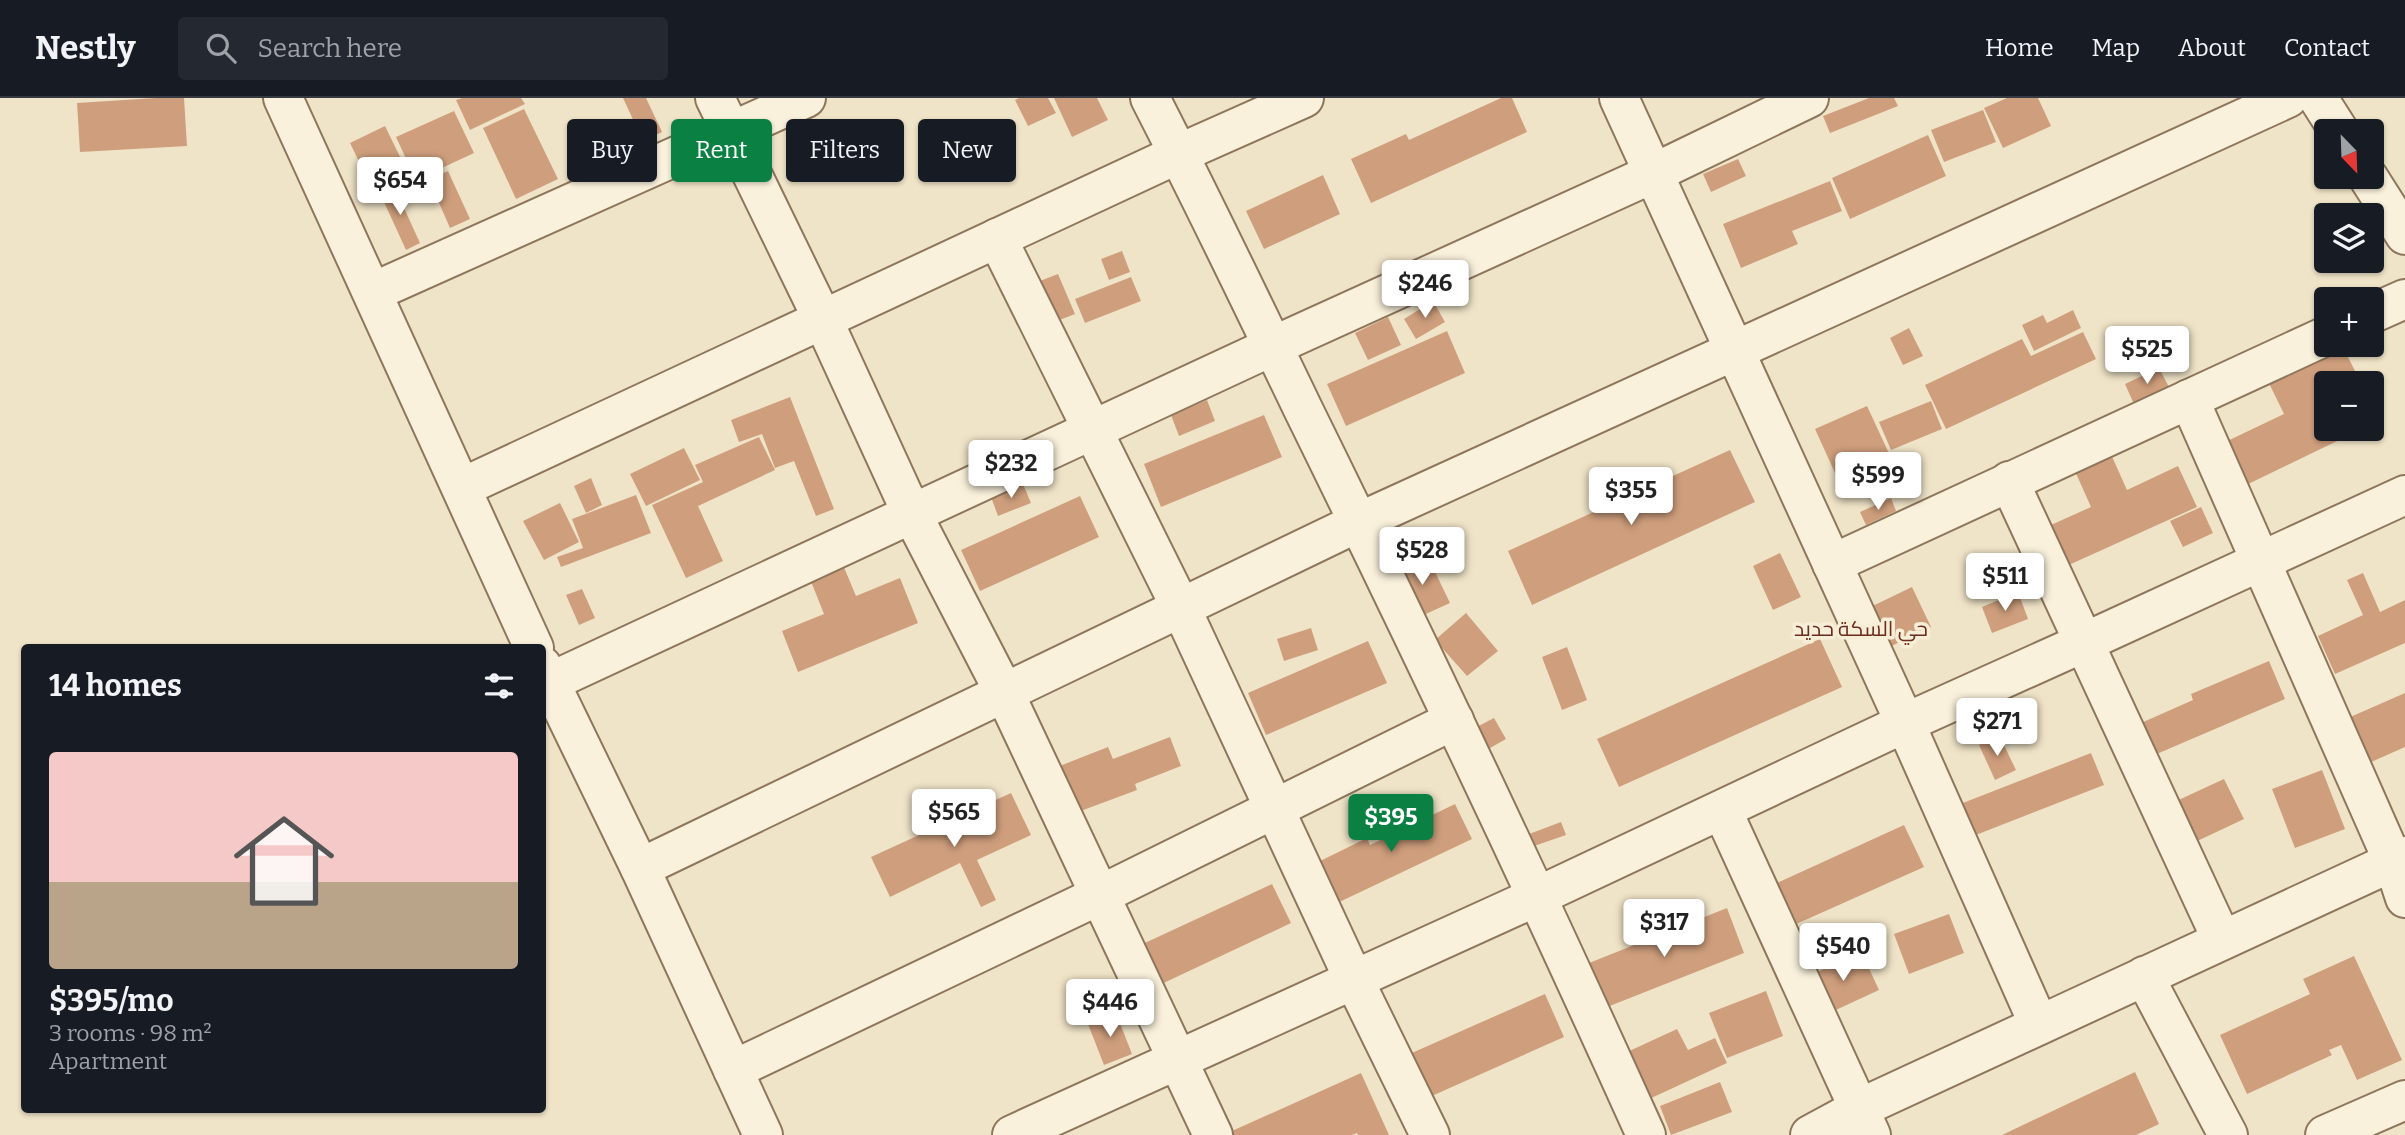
<!DOCTYPE html>
<meta charset="utf-8">
<style>
:root{--surface:#171b24;--page:#242831;--text:#f1f3f6;--muted:#9ea1a6;--line:#363941;--accent:#0b8043}
body{margin:0;font-family:Bitter,Cairo,serif;background:var(--page);color:var(--text);height:100vh;display:flex;flex-direction:column;font-size:26px;white-space:nowrap}
*{box-sizing:border-box;margin:0}
p{font-size:23px;color:var(--muted)}
.icon{flex:none;width:38px;height:38px;fill:none;stroke:currentColor;stroke-width:2;stroke-linecap:round;stroke-linejoin:round}
.map{position:relative;flex:1;overflow:hidden}
.sheet{position:absolute;left:21px;top:546px;width:525px;height:469px;display:flex;flex-direction:column;background:var(--surface);border-radius:7px;box-shadow:0 2px 5px #0004}
.sheet>*{flex:none}
.top-card{position:absolute;left:567px;top:21px;width:665px;height:63px;display:flex;gap:14px}
.needle{width:46px;rotate:157deg}
.buttons{position:absolute;left:2314px;top:21px;display:grid;gap:14px}
.buttons a{display:grid;place-items:center;width:70px;height:70px;border-radius:7px;background:var(--surface);box-shadow:0 2px 5px #0004;font-size:35px}
.price{position:absolute;translate:-50% -60px;padding:0 16px;border-radius:7px;background:#fff;color:#222;font-size:23px;line-height:46px;filter:drop-shadow(0 2px 4px #0008)}
.price::after{content:'';position:absolute;left:50%;top:42px;width:21px;height:16px;margin-left:-10px;background:inherit;clip-path:polygon(0 0,100% 0,50% 100%)}
.price.current{background:var(--accent);color:#fff}
ul{padding:0;list-style:none}
li{display:grid;align-content:center;gap:14px;height:371px;padding:0 28px}
li+li{border-top:2px solid var(--line)}
li span{display:grid;place-items:center;height:217px;border-radius:7px;color:#555}
li>.icon{margin-inline-start:auto}
span .icon{width:126px;height:126px;fill:#fffc;stroke-width:1}
li b{font-size:30px}
h2{display:flex;justify-content:space-between;align-items:center;height:84px;padding:0 28px;font-size:30px}
.pill{padding:0 24px;border-radius:7px;background:var(--surface);box-shadow:0 2px 5px #0004;font-size:24px;line-height:63px}
.pill.current{background:var(--accent);color:#fff}
header{display:flex;align-items:center;gap:42px;box-sizing:border-box;height:98px;padding:0 35px;background:var(--surface);border-bottom:2px solid var(--line)}
header strong{font-size:33px}
nav{display:flex;gap:38px;margin-inline-start:auto;font-size:24px}
.search{width:490px;height:63px;background:var(--page);display:flex;align-items:center;gap:18px;box-sizing:border-box;padding:0 24px;border-radius:7px;color:var(--muted);font-size:26px}
.map>svg:first-child{display:block}
.building{fill:#cf9f7d}
.lines{fill:none;stroke-linecap:round;stroke-linejoin:round}
.minor-casing{stroke:#8d765c;stroke-width:42}
.minor{stroke:#faf1dc;stroke-width:38}
.labels{text-anchor:middle;dominant-baseline:central;stroke-width:7;stroke-linejoin:round;paint-order:stroke}
.neighbourhood-label{font-size:21px;fill:#6b2e1e;stroke:#f7eed8}
</style>
<header>
<strong>Nestly</strong>
<div class="search"><svg class="icon" aria-label="search" viewBox="0 0 24 24"><circle cx="10" cy="10" r="6"/><path d="M15 15l6 6"/></svg>Search here</div>
<nav><a>Home</a><a>Map</a><a>About</a><a>Contact</a></nav>
</header>
<div class="map">
<svg width="2405" height="1037" viewBox="0 0 2405 1037">
<rect width="100%" height="100%" fill="#f0e4c8"/>
<g class="building">
<path d="M156,0H184L187,48L80,54L77,5Z"/>
<path d="M462,0H521L525,6L470,32L456,2Z"/>
<path d="M623,0H646L662,34L643,43Z"/>
<path d="M1019,0H1048L1056,15L1028,28L1015,2Z"/>
<path d="M1054,0H1097L1108,22L1072,39Z"/>
<path d="M1501,0H1512L1527,34L1371,105L1351,61L1406,36L1409,42Z"/>
<path d="M1869,0H1894L1898,8L1830,35L1823,18Z"/>
<path d="M2007,0H2038L2051,28L2003,50L1984,10Z"/>
<path d="M524,11L558,81L516,101L483,30Z"/>
<path d="M1983,12L1996,44L1944,64L1931,32Z"/>
<path d="M454,13L474,55L416,82L396,39Z"/>
<path d="M385,28L405,69L370,86L350,45Z"/>
<path d="M1928,37L1946,78L1850,121L1832,80Z"/>
<path d="M1738,61L1746,78L1711,94L1703,76Z"/>
<path d="M448,73L470,121L450,130L429,82Z"/>
<path d="M1323,77L1340,116L1264,151L1246,113Z"/>
<path d="M1830,83L1842,113L1792,133L1798,146L1741,170L1723,126Z"/>
<path d="M393,86L420,145L406,152L379,93Z"/>
<path d="M1122,153L1130,174L1109,182L1101,161Z"/>
<path d="M1058,176L1075,216L1039,230L1022,190Z"/>
<path d="M1131,179L1141,203L1085,225L1075,201Z"/>
<path d="M1433,203L1445,224L1416,241L1404,221Z"/>
<path d="M2073,212L2081,230L2034,253L2022,227L2043,217L2047,225Z"/>
<path d="M1388,219L1401,247L1368,262L1355,235Z"/>
<path d="M1909,230L1923,258L1903,267L1890,240Z"/>
<path d="M1447,233L1465,275L1346,328L1327,286Z"/>
<path d="M2083,234L2096,261L1946,331L1925,287L2022,241L2031,258Z"/>
<path d="M2342,247L2361,285H2326V331H2362L2242,389L2221,346L2284,316L2265,277Z"/>
<path d="M2159,270L2169,289L2134,306L2125,286Z"/>
<path d="M790,299L834,411L816,418L794,363L775,370L762,336L739,344L731,322Z"/>
<path d="M1207,302L1215,323L1179,338L1171,317Z"/>
<path d="M1931,303L1942,331L1891,352L1879,324Z"/>
<path d="M2371,306L2379,322L2371,326Z"/>
<path d="M1867,308L1893,364L1841,388L1815,331Z"/>
<path d="M1264,317L1282,359L1161,409L1144,366Z"/>
<path d="M759,339L775,372L698,408L723,463L686,480L652,407L703,384L695,367Z"/>
<path d="M684,350L700,382L646,408L630,376Z"/>
<path d="M1730,352L1755,404L1532,507L1508,453Z"/>
<path d="M2110,354L2127,392L2178,368L2197,409L2060,471L2042,431L2091,409L2074,371Z"/>
<path d="M591,380L602,407L586,415L574,388Z"/>
<path d="M1023,386L1031,405L998,418L991,399Z"/>
<path d="M636,397L651,435L561,469L557,459L583,450L572,421Z"/>
<path d="M1080,398L1099,439L980,493L961,452Z"/>
<path d="M1891,400L1896,413L1866,427L1860,414Z"/>
<path d="M560,405L579,444L544,462L523,423Z"/>
<path d="M2201,409L2213,435L2183,449L2170,423Z"/>
<path d="M1780,455L1801,499L1773,512L1753,468Z"/>
<path d="M1427,457L1450,505L1417,520L1394,472Z"/>
<path d="M843,467L856,498L900,480L918,525L798,574L782,533L824,516L810,481Z"/>
<path d="M2363,475L2380,514L2405,502V545L2335,576L2318,538L2363,517L2347,482Z"/>
<path d="M1912,489L1931,529L1877,555L1858,515Z"/>
<path d="M582,491L595,520L579,527L566,497Z"/>
<path d="M2018,494L2028,521L1992,535L1982,509Z"/>
<path d="M1466,515L1498,553L1467,578L1435,542Z"/>
<path d="M1311,530L1318,552L1284,563L1277,541Z"/>
<path d="M1820,541L1842,589L1619,689L1597,641Z"/>
<path d="M1368,543L1387,585L1266,637L1248,595Z"/>
<path d="M1567,549L1587,602L1562,612L1542,559Z"/>
<path d="M2269,563L2285,601L2145,661L2132,629L2193,602L2191,596Z"/>
<path d="M2405,595V649L2369,665L2348,620Z"/>
<path d="M1494,620L1506,641L1483,654L1471,632Z"/>
<path d="M1999,637L2016,672L1995,682L1979,647Z"/>
<path d="M1170,639L1181,668L1135,686L1137,692L1070,717L1052,671L1108,649L1113,661Z"/>
<path d="M2091,655L2104,687L1963,742L1950,710Z"/>
<path d="M2322,672L2345,731L2295,750L2272,691Z"/>
<path d="M2224,681L2244,721L2191,746L2172,705Z"/>
<path d="M1011,695L1031,737L977,762L996,802L981,809L960,765L890,799L871,759Z"/>
<path d="M1455,706L1472,741L1333,807L1314,766L1367,740L1370,747Z"/>
<path d="M1561,724L1566,737L1534,748L1529,736Z"/>
<path d="M1904,727L1924,769L1785,831L1766,790Z"/>
<path d="M1272,786L1291,825L1153,890L1134,850Z"/>
<path d="M1727,810L1744,855L1602,911L1584,867Z"/>
<path d="M1949,816L1964,855L1909,876L1894,836Z"/>
<path d="M1861,853L1879,892L1825,917L1807,879Z"/>
<path d="M2354,858L2402,962L2357,982L2341,947L2329,952L2332,957L2247,996L2220,937L2310,896L2303,881Z"/>
<path d="M1766,893L1783,938L1727,960L1709,915Z"/>
<path d="M1545,896L1564,939L1425,1001L1405,958Z"/>
<path d="M1116,915L1132,956L1104,967L1088,926Z"/>
<path d="M1677,931L1688,952L1715,940L1727,965L1647,1002L1625,955Z"/>
<path d="M2135,974L2159,1026L2136,1037H2002Z"/>
<path d="M1361,975L1389,1037H1358L1357,1035L1352,1037H1223Z"/>
<path d="M1720,984L1732,1014L1671,1037L1660,1008Z"/>
</g>
<g class="lines">
<g class="minor-casing">
<g id="minor">
<path d="M283,0L534,550"/>
<path d="M715,0L823,222L912,416L1004,594L1213,1037"/>
<path d="M1150,0C1203,103 1253,207 1303,311C1421,551 1536,793 1646,1037"/>
<path d="M1619,0L1905,625L2039,927"/>
<path d="M2318,0L2339,33"/>
<path d="M2368,79L2405,137"/>
<path d="M997,140L1181,510L1354,882L1430,1037"/>
<path d="M373,194L806,0"/>
<path d="M2371,216L2405,201"/>
<path d="M2189,301L2393,763L2405,800"/>
<path d="M2009,383L2222,842"/>
<path d="M463,389L1178,56L1304,0"/>
<path d="M1832,466L2326,238"/>
<path d="M542,568L640,770L763,1037"/>
<path d="M550,584L1273,248L1654,75L1809,0"/>
<path d="M1722,712L1871,1037"/>
<path d="M640,770L1359,424L2288,0"/>
<path d="M2144,878L2228,1037"/>
<path d="M733,972L1100,797L1454,622"/>
<path d="M1012,1037L1538,798L1905,625L2085,544L2405,397"/>
<path d="M1810,1037L1858,1011L2405,758"/>
<path d="M2325,1037L2405,1002"/>
</g>
</g>
<use href="#minor" class="minor"/>
</g>
<g class="labels">
<g class="neighbourhood-label">
<text x="1861" y="531">حي السكة حديد</text>
</g>
</g>
</svg>
<div class="buttons">
<a><svg class="needle" viewBox="-14 -14 28 28"><path d="M0-13l5 13h-10z" fill="#e53935"/><path d="M0 13l5-13h-10z" fill="#9ea1a6"/></svg></a>
<a><svg class="icon" aria-label="layers" viewBox="0 0 24 24"><path d="M12 4l9 5-9 5-9-5zM3 14l9 5 9-5"/></svg></a>
<a>+</a>
<a>−</a>
</div>
<b class="price" style="left:400px;top:119px">$654</b>
<b class="price" style="left:1425px;top:222px">$246</b>
<b class="price" style="left:2147px;top:288px">$525</b>
<b class="price" style="left:1011px;top:402px">$232</b>
<b class="price" style="left:1878px;top:414px">$599</b>
<b class="price" style="left:1631px;top:429px">$355</b>
<b class="price" style="left:1422px;top:489px">$528</b>
<b class="price" style="left:2005px;top:515px">$511</b>
<b class="price" style="left:1997px;top:660px">$271</b>
<b class="price" style="left:954px;top:751px">$565</b>
<b class="price current" style="left:1391px;top:756px">$395</b>
<b class="price" style="left:1664px;top:861px">$317</b>
<b class="price" style="left:1843px;top:885px">$540</b>
<b class="price" style="left:1110px;top:941px">$446</b>
<div class="top-card">
<a class="pill">Buy</a>
<a class="pill current">Rent</a>
<a class="pill">Filters</a>
<a class="pill">New</a>
</div>
<section class="sheet">
<h2>14 homes<svg class="icon" aria-label="filters" viewBox="0 0 24 24"><path d="M4 7h16M4 17h16"/><circle cx="9" cy="7" r="2"/><circle cx="15" cy="17" r="2"/></svg></h2>
<ul>
<li><span style="background:linear-gradient(#f6c9c9 60%,#b9a48a 0)"><svg class="icon" aria-label="home" viewBox="0 0 24 24"><path d="M3 11l9-7 9 7M6 9v11h12V9"/></svg></span><div><b>$395/mo</b><p>3 rooms · 98 m²</p><p>Apartment</p></div></li>
</ul>
</section>
</div>
